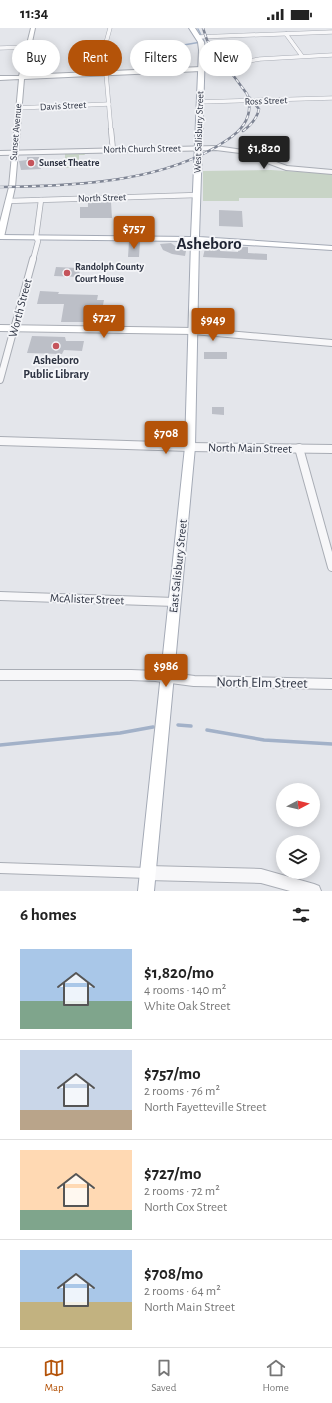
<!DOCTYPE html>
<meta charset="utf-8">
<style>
:root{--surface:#fff;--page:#f6f6f6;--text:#222;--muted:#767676;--line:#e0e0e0;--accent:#b45309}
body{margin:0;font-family:"Alegreya Sans",sans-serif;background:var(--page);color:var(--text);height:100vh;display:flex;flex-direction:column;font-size:15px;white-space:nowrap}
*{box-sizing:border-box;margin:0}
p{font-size:13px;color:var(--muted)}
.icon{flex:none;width:22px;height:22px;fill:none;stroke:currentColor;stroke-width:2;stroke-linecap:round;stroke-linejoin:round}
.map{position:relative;height:863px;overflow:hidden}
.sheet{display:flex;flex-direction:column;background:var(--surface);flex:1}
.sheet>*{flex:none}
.guide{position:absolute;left:12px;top:12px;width:308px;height:36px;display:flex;gap:8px}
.needle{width:26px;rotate:83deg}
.buttons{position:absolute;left:276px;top:755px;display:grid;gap:8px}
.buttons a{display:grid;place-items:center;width:44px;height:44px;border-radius:50%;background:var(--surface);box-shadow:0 2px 10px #0003;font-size:20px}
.price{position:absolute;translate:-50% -34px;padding:0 9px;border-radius:4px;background:var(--accent);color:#fff;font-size:13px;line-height:26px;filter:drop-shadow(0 1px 2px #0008)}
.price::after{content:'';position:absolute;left:50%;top:24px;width:12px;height:9px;margin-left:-6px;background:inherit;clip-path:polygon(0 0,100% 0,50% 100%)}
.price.selected{background:#222;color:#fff}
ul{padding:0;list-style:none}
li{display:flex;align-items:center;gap:12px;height:100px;padding:0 20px}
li+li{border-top:1px solid var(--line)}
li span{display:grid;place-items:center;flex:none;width:112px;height:80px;border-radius:0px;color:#555}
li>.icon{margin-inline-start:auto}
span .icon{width:48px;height:48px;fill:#fffc;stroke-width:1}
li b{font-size:17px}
h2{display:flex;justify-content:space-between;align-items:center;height:48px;padding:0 20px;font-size:17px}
.pill{padding:0 14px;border-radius:18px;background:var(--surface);box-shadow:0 2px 10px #0003;font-size:14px;line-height:36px}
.pill.selected{background:var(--accent);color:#fff}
.status{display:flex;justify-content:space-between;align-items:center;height:28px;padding:0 20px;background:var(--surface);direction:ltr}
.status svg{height:11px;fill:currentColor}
.dock{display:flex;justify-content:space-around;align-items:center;height:56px;border-top:1px solid var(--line);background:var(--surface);font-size:11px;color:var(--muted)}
.dock a{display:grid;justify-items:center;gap:2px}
.dock .selected{color:var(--accent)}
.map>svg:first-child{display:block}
.green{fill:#c8d4c6}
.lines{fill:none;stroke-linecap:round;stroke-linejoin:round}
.stream-far1{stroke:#a2b1c8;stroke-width:1.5}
.stream{stroke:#a2b1c8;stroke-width:3.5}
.building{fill:#bcbfc7}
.minor-far4-casing{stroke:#a9adb5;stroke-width:4.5}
.minor-far3-casing{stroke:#a9adb5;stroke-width:6}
.minor-far2-casing{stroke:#a9adb5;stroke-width:8}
.minor-far1-casing{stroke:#a9adb5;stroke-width:10}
.minor-casing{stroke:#a9adb5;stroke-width:12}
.tertiary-casing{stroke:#a9adb5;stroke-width:2}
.secondary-casing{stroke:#a9adb5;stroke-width:2}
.primary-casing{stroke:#a4aab6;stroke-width:2}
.minor-far4{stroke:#f7f7f9;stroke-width:3.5}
.minor-far3{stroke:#f7f7f9;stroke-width:4.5}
.minor-far2{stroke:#f7f7f9;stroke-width:6}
.minor-far1{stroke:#f7f7f9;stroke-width:8}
.minor{stroke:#f7f7f9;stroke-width:10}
.tertiary{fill:#f7f7f9;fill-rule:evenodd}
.secondary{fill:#fff;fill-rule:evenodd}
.primary{fill:#fff;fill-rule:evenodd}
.rail-casing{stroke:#7f8594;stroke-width:2.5}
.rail{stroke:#f4f5f8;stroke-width:1.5;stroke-dasharray:4;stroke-linecap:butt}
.poi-dot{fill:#c5545b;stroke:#f4f5f8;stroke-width:1.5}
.labels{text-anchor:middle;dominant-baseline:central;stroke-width:3.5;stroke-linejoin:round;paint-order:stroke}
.far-street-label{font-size:10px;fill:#2d3342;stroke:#f4f5f8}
.far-poi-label{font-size:10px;font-weight:bold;fill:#2d3342;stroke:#f4f5f8;text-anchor:start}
.street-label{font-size:12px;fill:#2d3342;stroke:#f4f5f8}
.poi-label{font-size:12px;font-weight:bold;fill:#2d3342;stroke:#f4f5f8}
.near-street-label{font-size:14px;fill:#2d3342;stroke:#f4f5f8}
.far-town-label{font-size:17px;font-weight:bold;fill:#1f2433;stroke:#f4f5f8}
</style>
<div class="status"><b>11:34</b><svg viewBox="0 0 49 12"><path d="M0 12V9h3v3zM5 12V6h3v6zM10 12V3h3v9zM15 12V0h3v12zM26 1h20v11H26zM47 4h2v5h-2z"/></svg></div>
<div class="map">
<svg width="332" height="863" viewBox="0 0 332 863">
<rect width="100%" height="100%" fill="#e4e6eb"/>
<g class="green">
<path d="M65,125H84L85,127H79V134H85V138L65,140Z"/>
<path d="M271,142L332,146V170H239V173H203V143Z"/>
</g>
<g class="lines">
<g class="stream-far1">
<path d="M198,1L201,7"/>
<path d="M136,37L135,35L149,23L201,14L204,13L202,9"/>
</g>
<g class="stream">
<path d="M178,697L191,698"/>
<path d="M207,702L264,712L332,716"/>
<path d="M0,717L120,705L153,699"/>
</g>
</g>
<g class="building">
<path d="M27,129H39V132H43V139H40L41,141L21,142L19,133L27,132Z"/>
<path d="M111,174L112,190H80V179H88V175Z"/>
<path d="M219,182L242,183L243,199L219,198Z"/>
<path d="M131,195H143L141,207H129Z"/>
<path d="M129,214H140L139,229H128Z"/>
<path d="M171,215L179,221L186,223L185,228L172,226L163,222L160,216Z"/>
<path d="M206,216L221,217L220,223L238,224L239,219H248V225L267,226V232L203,229Z"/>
<path d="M56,239L78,240L80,241L79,249L54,248Z"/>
<path d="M40,263L59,264L58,266L98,267L97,272H104L102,282H96L94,294H61L64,276H37Z"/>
<path d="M32,308L65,309L66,313H84L82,323L64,322L62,326L27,325Z"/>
<rect x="204" y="324" width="23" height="7"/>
<path d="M212,379H224V387L212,386Z"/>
</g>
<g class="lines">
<g class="minor-far4-casing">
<g id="minor-far4">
<path d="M110,0L104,22L111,103"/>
<path d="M286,6L302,28"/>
<path d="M198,9L332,4"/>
<path d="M0,20L29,19"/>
<path d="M201,41L260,31L332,27"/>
<path d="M199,74L332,70"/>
<path d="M17,80L109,76"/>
</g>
</g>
<g class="minor-far3-casing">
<g id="minor-far3">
<path d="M111,102L113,122"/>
<path d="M8,173L197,167"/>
<path d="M33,232L38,213L36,209L41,172"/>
</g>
</g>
<g class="minor-far2-casing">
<g id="minor-far2">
<path d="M193,303L332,315"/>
<path d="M0,352L33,231"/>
</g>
</g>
<g class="minor-far1-casing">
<g id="minor-far1">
<path d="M0,413L190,419L332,421"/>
<path d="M299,420L332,539"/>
<path d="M0,568L175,574"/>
</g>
</g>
<g class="minor-casing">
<g id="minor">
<path d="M0,647H131L156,648L194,653L332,656"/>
<path d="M0,840L148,845"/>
</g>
</g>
<g class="tertiary-casing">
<g id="tertiary">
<path d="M216,118L243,122L287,138L332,142V146L286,142L240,125L216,122L0,127V123Z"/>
<path d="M148,838L261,841L314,856L319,858L321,863H290L261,855L148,852L143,850L141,845L143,840Z"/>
</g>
</g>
<g class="secondary-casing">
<g id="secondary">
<path d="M31,0H35L25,47L201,39L204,41L201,43L24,51L15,159L4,209L0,211V194L9,159L19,51L0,52V48H19Z"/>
<path d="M0,297L193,300L197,303L193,306L0,303Z"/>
</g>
</g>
<g class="primary-casing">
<path id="primary" d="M189,0H195L204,14L205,22L199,209L332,218V222L199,214L195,419L154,863H138L185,419L191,213L0,211V207L191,209L199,22L198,14Z"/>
</g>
<use href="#minor-far4" class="minor-far4"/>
<use href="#minor-far3" class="minor-far3"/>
<use href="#minor-far2" class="minor-far2"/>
<use href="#minor-far1" class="minor-far1"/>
<use href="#minor" class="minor"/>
<use href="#tertiary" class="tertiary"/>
<use href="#secondary" class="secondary"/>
<use href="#primary" class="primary"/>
<g class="rail-casing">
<g id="rail">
<path d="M243,103C251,97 257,91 259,81L249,69"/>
<path d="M0,159C73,158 165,155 227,112C244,101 254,86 247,66L207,12L203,0"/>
</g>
</g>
<use href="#rail" class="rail"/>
</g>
<g class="poi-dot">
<circle cx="31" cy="135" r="4"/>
<circle cx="67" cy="245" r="4"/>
<circle cx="56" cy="318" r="4"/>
</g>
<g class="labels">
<g class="far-street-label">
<text transform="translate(266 73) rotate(-2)">Ross Street</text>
<text transform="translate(63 78) rotate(-3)">Davis Street</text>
<text transform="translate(16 104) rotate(-85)">Sunset Avenue</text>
<text transform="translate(199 104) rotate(-88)">West Salisbury Street</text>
<text transform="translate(142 121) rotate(-1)">North Church Street</text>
<text transform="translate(102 170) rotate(-2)">North Street</text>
</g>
<g class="far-poi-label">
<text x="39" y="135">Sunset Theatre</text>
<text x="75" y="239">Randolph County<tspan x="75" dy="12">Court House</tspan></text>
</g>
<g class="street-label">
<text transform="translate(20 280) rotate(-75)">Worth Street</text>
<text transform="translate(250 420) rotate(1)">North Main Street</text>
<text transform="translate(178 538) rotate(-84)">East Salisbury Street</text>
<text transform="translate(87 571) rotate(2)">McAlister Street</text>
</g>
<g class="poi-label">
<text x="56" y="332">Asheboro<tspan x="56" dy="14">Public Library</tspan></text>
</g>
<g class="near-street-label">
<text transform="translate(262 655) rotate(1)">North Elm Street</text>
</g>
<g class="far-town-label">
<text x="209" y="215">Asheboro</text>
</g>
</g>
</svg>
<div class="buttons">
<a><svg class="needle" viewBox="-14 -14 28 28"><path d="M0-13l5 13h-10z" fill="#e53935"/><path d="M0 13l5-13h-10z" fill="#767676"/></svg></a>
<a><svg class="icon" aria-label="layers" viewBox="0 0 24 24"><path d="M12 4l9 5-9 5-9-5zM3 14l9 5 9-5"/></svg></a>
</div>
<b class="price selected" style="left:264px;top:142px">$1,820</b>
<b class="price" style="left:134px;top:222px">$757</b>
<b class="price" style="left:104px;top:311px">$727</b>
<b class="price" style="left:213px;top:314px">$949</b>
<b class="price" style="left:166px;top:427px">$708</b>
<b class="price" style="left:166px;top:660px">$986</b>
<div class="guide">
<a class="pill">Buy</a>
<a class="pill selected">Rent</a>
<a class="pill">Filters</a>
<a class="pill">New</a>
</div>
</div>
<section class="sheet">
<h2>6 homes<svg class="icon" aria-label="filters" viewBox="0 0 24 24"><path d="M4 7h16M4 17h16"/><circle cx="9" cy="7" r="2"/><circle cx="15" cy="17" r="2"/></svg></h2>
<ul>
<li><span style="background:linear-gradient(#a9c7e8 65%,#7fa58c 0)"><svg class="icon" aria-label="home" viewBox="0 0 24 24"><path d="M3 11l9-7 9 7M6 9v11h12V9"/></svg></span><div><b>$1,820/mo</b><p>4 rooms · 140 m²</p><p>White Oak Street</p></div></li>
<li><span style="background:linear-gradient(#c9d6e8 75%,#b9a48a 0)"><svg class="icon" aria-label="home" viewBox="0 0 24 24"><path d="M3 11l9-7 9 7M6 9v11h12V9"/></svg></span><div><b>$757/mo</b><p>2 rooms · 76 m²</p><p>North Fayetteville Street</p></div></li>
<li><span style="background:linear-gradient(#ffd9b3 75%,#7fa58c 0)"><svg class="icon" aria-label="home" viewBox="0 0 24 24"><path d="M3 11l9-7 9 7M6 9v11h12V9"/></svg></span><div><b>$727/mo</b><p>2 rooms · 72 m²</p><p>North Cox Street</p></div></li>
<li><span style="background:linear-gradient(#a9c7e8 65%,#c2b280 0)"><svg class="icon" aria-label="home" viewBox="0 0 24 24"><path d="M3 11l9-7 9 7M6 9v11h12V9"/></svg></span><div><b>$708/mo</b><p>2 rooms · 64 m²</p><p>North Main Street</p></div></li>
</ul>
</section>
<nav class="dock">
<a class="selected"><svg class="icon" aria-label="map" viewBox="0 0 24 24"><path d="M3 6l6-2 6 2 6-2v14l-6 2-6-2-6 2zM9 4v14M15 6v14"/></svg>Map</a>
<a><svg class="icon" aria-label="saved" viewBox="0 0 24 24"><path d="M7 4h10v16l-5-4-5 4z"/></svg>Saved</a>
<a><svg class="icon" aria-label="home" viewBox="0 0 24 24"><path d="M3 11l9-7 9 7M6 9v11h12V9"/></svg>Home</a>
</nav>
